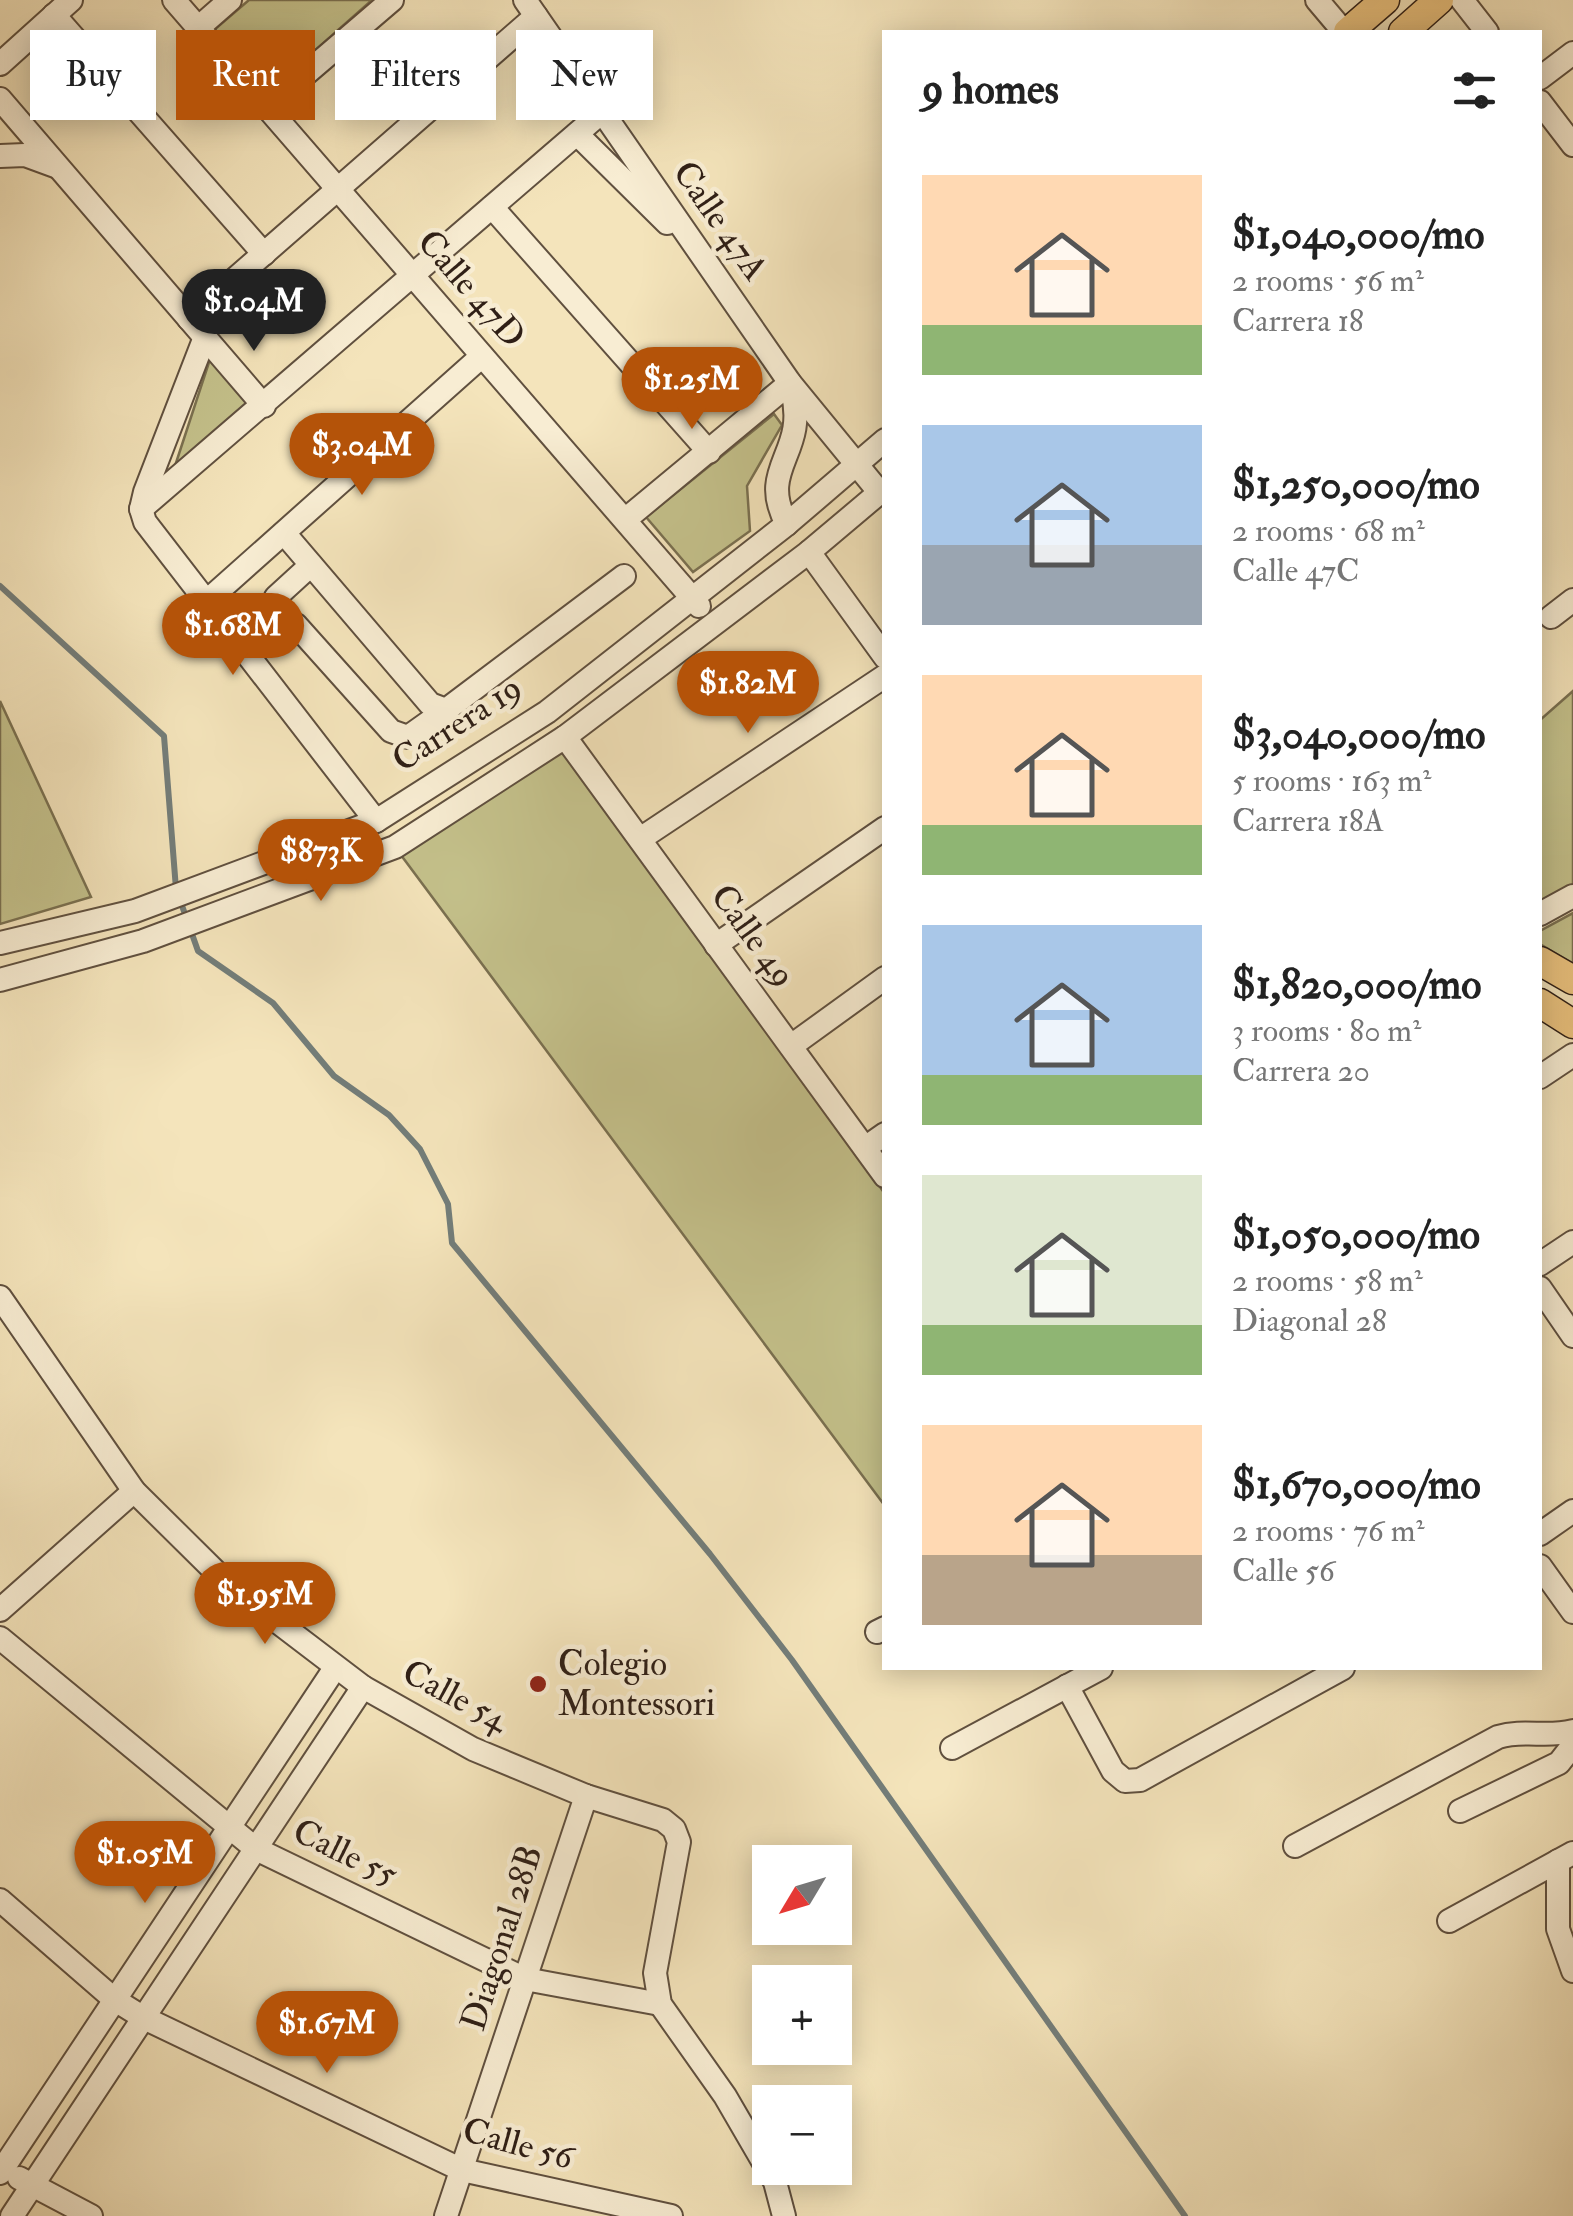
<!DOCTYPE html>
<meta charset="utf-8">
<style>
:root{--surface:#fff;--page:#f2f2f2;--text:#222;--muted:#767676;--accent:#b45309}
body{margin:0;font-family:"IM FELL Double Pica",serif;background:var(--page);color:var(--text);height:100vh;display:flex;flex-direction:column;font-size:38px;white-space:nowrap}
*{box-sizing:border-box;margin:0}
p{font-size:32px;color:var(--muted)}
.icon{flex:none;width:55px;height:55px;fill:none;stroke:currentColor;stroke-width:2;stroke-linecap:round;stroke-linejoin:round}
.map{position:relative;flex:1;overflow:hidden}
.side{position:absolute;left:882px;top:30px;width:660px;height:1640px;display:flex;flex-direction:column;background:var(--surface);border-radius:0px;box-shadow:0 5px 25px #0003}
.side>*{flex:none}
.guide{position:absolute;left:30px;top:30px;width:702px;height:90px;display:flex;gap:20px}
.needle{width:65px;rotate:232deg}
.fabs{position:absolute;left:752px;top:1845px;display:grid;gap:20px}
.fabs a{display:grid;place-items:center;width:100px;height:100px;border-radius:0px;background:var(--surface);box-shadow:0 5px 25px #0003;font-size:50px}
.price{position:absolute;translate:-50% -85px;padding:0 22px;border-radius:35px;background:var(--accent);color:#fff;font-size:32px;line-height:65px;filter:drop-shadow(0 2px 5px #0008)}
.price::after{content:'';position:absolute;left:50%;top:60px;width:30px;height:22px;margin-left:-15px;background:inherit;clip-path:polygon(0 0,100% 0,50% 100%)}
.price.on{background:#222;color:#fff}
ul{padding:0;list-style:none}
li{display:flex;align-items:center;gap:30px;height:250px;padding:0 40px}
li span{display:grid;place-items:center;flex:none;width:280px;height:200px;border-radius:0px;color:#555}
li>.icon{margin-inline-start:auto}
span .icon{width:120px;height:120px;fill:#fffc;stroke-width:1}
li b{font-size:42px}
h2{display:flex;justify-content:space-between;align-items:center;height:120px;padding:0 40px;font-size:42px}
.tag{padding:0 35px;border-radius:0px;background:var(--surface);box-shadow:0 5px 25px #0003;font-size:35px;line-height:90px}
.tag.on{background:var(--accent);color:#fff}
.map>svg:first-child{display:block}
.green{fill:#c4c18b;stroke:#7a7050;stroke-width:2.5}
.lines{fill:none;stroke-linecap:round;stroke-linejoin:round}
.stream{stroke:#737d79;stroke-width:6}
.minor-casing{stroke:#60503f;stroke-width:26}
.major-casing{stroke:#2f1f16;stroke-width:31}
.minor{stroke:#f8edd3;stroke-width:22}
.major{stroke:#eac27e;stroke-width:28}
.poi-dot{fill:#8f2418;stroke:#f8edd3;stroke-width:4}
.labels{text-anchor:middle;dominant-baseline:central;stroke-width:9;stroke-linejoin:round;paint-order:stroke}
.street-label{font-size:35px;fill:#2f1f16;stroke:#f8edd3}
.poi-label{font-size:35px;fill:#2f1f16;stroke:#f8edd3;text-anchor:start}
</style>
<div class="map">
<svg width="1573" height="2216" viewBox="0 0 1573 2216">
<rect width="100%" height="100%" fill="#f4e4bb"/>
<filter id="stains"><feTurbulence type="fractalNoise" baseFrequency=".002" numOctaves="4"/><feColorMatrix values="0 0 0 0 .2 0 0 0 0 .09 0 0 0 0 .02 0 0 0 .5 -.17"/></filter>
<radialGradient id="worn" r=".72"><stop offset=".6" stop-color="#630" stop-opacity="0"/><stop offset="1" stop-color="#630" stop-opacity=".3"/></radialGradient>
<g class="green">
<path d="M249,0H372L268,92L214,30Z"/>
<path d="M214,347L260,401L174,469Z"/>
<path d="M774,414L782,425L747,486L750,531L693,572L646,517Z"/>
<path d="M1573,691V895L1540,913V720Z"/>
<path d="M0,701L91,897L0,924Z"/>
<path d="M565,737L885,1194V1506L395,847Z"/>
<path d="M1573,913V964L1540,944V931Z"/>
</g>
<g class="lines">
<g class="stream">
<path d="M0,586L164,736L176,889"/>
<path d="M180,900L198,951L273,1003L334,1076L389,1115L420,1149L448,1204L452,1243L710,1554L792,1660L1185,2216"/>
</g>
<g class="minor-casing">
<g id="minor">
<path d="M174,0L699,606"/>
<path d="M525,0L790,383L880,493"/>
<path d="M1317,0L1344,32"/>
<path d="M1462,0L1487,32"/>
<path d="M54,15L264,254"/>
<path d="M198,28L230,0"/>
<path d="M0,64L71,0"/>
<path d="M1540,78L1573,53"/>
<path d="M0,99L264,406"/>
<path d="M1540,102L1573,145"/>
<path d="M267,107L392,0"/>
<path d="M577,134L667,223"/>
<path d="M0,156L25,155L55,166"/>
<path d="M492,207L709,452"/>
<path d="M189,319L536,16"/>
<path d="M205,337L145,492L141,509L145,522L376,821"/>
<path d="M141,509L602,112"/>
<path d="M626,519L790,383"/>
<path d="M787,524C756,467 809,454 792,391"/>
<path d="M284,533L430,704L446,710L624,576"/>
<path d="M809,552L885,657"/>
<path d="M276,597L311,565"/>
<path d="M207,601L482,356"/>
<path d="M1551,617L1573,600"/>
<path d="M296,625L391,731L408,737L446,710"/>
<path d="M565,737L885,1176"/>
<path d="M640,839L885,676"/>
<path d="M1540,914L1573,896"/>
<path d="M0,943L135,911L376,821L547,712L787,524L885,440"/>
<path d="M716,945L885,828"/>
<path d="M0,980L143,941L395,847L565,737L809,552L885,488"/>
<path d="M791,1046L885,978"/>
<path d="M1540,1077L1573,1055"/>
<path d="M865,1148L885,1134"/>
<path d="M1540,1264L1573,1242"/>
<path d="M1540,1288L1573,1336"/>
<path d="M0,1297L134,1491L229,1585L363,1687L473,1749L586,1796L663,1820L674,1829L679,1842L655,1973L660,2004L725,2096L775,2182L784,2216"/>
<path d="M1540,1534L1573,1511"/>
<path d="M1540,1566L1573,1612"/>
<path d="M0,1610L134,1491"/>
<path d="M877,1632L885,1628"/>
<path d="M0,1638L256,1849L525,1979L660,2004"/>
<path d="M1067,1686L1113,1771L1125,1781L1140,1780L1343,1668"/>
<path d="M952,1748L1101,1668"/>
<path d="M1460,1811L1559,1763L1573,1745"/>
<path d="M1295,1846L1498,1737C1524,1729 1547,1738 1573,1731"/>
<path d="M1558,1861V1929L1573,1971"/>
<path d="M0,1900L115,2000L144,2018L462,2170L671,2216"/>
<path d="M1449,1921L1573,1853"/>
<path d="M0,2173L335,1668"/>
<path d="M19,2178L91,2216"/>
<path d="M12,2216L363,1687"/>
<path d="M446,2216L586,1796"/>
</g>
</g>
<g class="major-casing">
<g id="major">
<path d="M1348,32L1385,0"/>
<path d="M1403,32L1439,0"/>
<path d="M1540,961L1573,980"/>
<path d="M1540,1003L1573,1024"/>
</g>
</g>
<use href="#minor" class="minor"/>
<use href="#major" class="major"/>
</g>
<circle class="poi-dot" cx="538" cy="1684" r="10"/>
<g class="labels">
<g class="street-label">
<text transform="translate(720 221) rotate(55)">Calle 47A</text>
<text transform="translate(471 289) rotate(49)">Calle 47D</text>
<text transform="translate(457 724) rotate(-33)">Carrera 19</text>
<text transform="translate(753 936) rotate(54)">Calle 49</text>
<text transform="translate(455 1696) rotate(28)">Calle 54</text>
<text transform="translate(345 1853) rotate(26)">Calle 55</text>
<text transform="translate(502 1938) rotate(-72)">Diagonal 28B</text>
<text transform="translate(518 2144) rotate(15)">Calle 56</text>
</g>
<g class="poi-label">
<text x="558" y="1664">Colegio<tspan x="558" dy="40">Montessori</tspan></text>
</g>
</g>
<rect width="100%" height="100%" filter="url(#stains)"/>
<rect width="100%" height="100%" fill="url(#worn)"/>
</svg>
<div class="fabs">
<a><svg class="needle" viewBox="-14 -14 28 28"><path d="M0-13l5 13h-10z" fill="#e53935"/><path d="M0 13l5-13h-10z" fill="#767676"/></svg></a>
<a>+</a>
<a>−</a>
</div>
<b class="price on" style="left:254px;top:354px">$1.04M</b>
<b class="price" style="left:692px;top:432px">$1.25M</b>
<b class="price" style="left:362px;top:498px">$3.04M</b>
<b class="price" style="left:233px;top:678px">$1.68M</b>
<b class="price" style="left:748px;top:736px">$1.82M</b>
<b class="price" style="left:321px;top:904px">$873K</b>
<b class="price" style="left:265px;top:1647px">$1.95M</b>
<b class="price" style="left:145px;top:1906px">$1.05M</b>
<b class="price" style="left:327px;top:2076px">$1.67M</b>
<div class="guide">
<a class="tag">Buy</a>
<a class="tag on">Rent</a>
<a class="tag">Filters</a>
<a class="tag">New</a>
</div>
<section class="side">
<h2>9 homes<svg class="icon" aria-label="filters" viewBox="0 0 24 24"><path d="M4 7h16M4 17h16"/><circle cx="9" cy="7" r="2"/><circle cx="15" cy="17" r="2"/></svg></h2>
<ul>
<li><span style="background:linear-gradient(#ffd9b3 75%,#8fb573 0)"><svg class="icon" aria-label="home" viewBox="0 0 24 24"><path d="M3 11l9-7 9 7M6 9v11h12V9"/></svg></span><div><b>$1,040,000/mo</b><p>2 rooms · 56 m²</p><p>Carrera 18</p></div></li>
<li><span style="background:linear-gradient(#a9c7e8 60%,#9aa5b1 0)"><svg class="icon" aria-label="home" viewBox="0 0 24 24"><path d="M3 11l9-7 9 7M6 9v11h12V9"/></svg></span><div><b>$1,250,000/mo</b><p>2 rooms · 68 m²</p><p>Calle 47C</p></div></li>
<li><span style="background:linear-gradient(#ffd9b3 75%,#8fb573 0)"><svg class="icon" aria-label="home" viewBox="0 0 24 24"><path d="M3 11l9-7 9 7M6 9v11h12V9"/></svg></span><div><b>$3,040,000/mo</b><p>5 rooms · 163 m²</p><p>Carrera 18A</p></div></li>
<li><span style="background:linear-gradient(#a9c7e8 75%,#8fb573 0)"><svg class="icon" aria-label="home" viewBox="0 0 24 24"><path d="M3 11l9-7 9 7M6 9v11h12V9"/></svg></span><div><b>$1,820,000/mo</b><p>3 rooms · 80 m²</p><p>Carrera 20</p></div></li>
<li><span style="background:linear-gradient(#dfe7d0 75%,#8fb573 0)"><svg class="icon" aria-label="home" viewBox="0 0 24 24"><path d="M3 11l9-7 9 7M6 9v11h12V9"/></svg></span><div><b>$1,050,000/mo</b><p>2 rooms · 58 m²</p><p>Diagonal 28</p></div></li>
<li><span style="background:linear-gradient(#ffd9b3 65%,#b9a48a 0)"><svg class="icon" aria-label="home" viewBox="0 0 24 24"><path d="M3 11l9-7 9 7M6 9v11h12V9"/></svg></span><div><b>$1,670,000/mo</b><p>2 rooms · 76 m²</p><p>Calle 56</p></div></li>
</ul>
</section>
</div>
